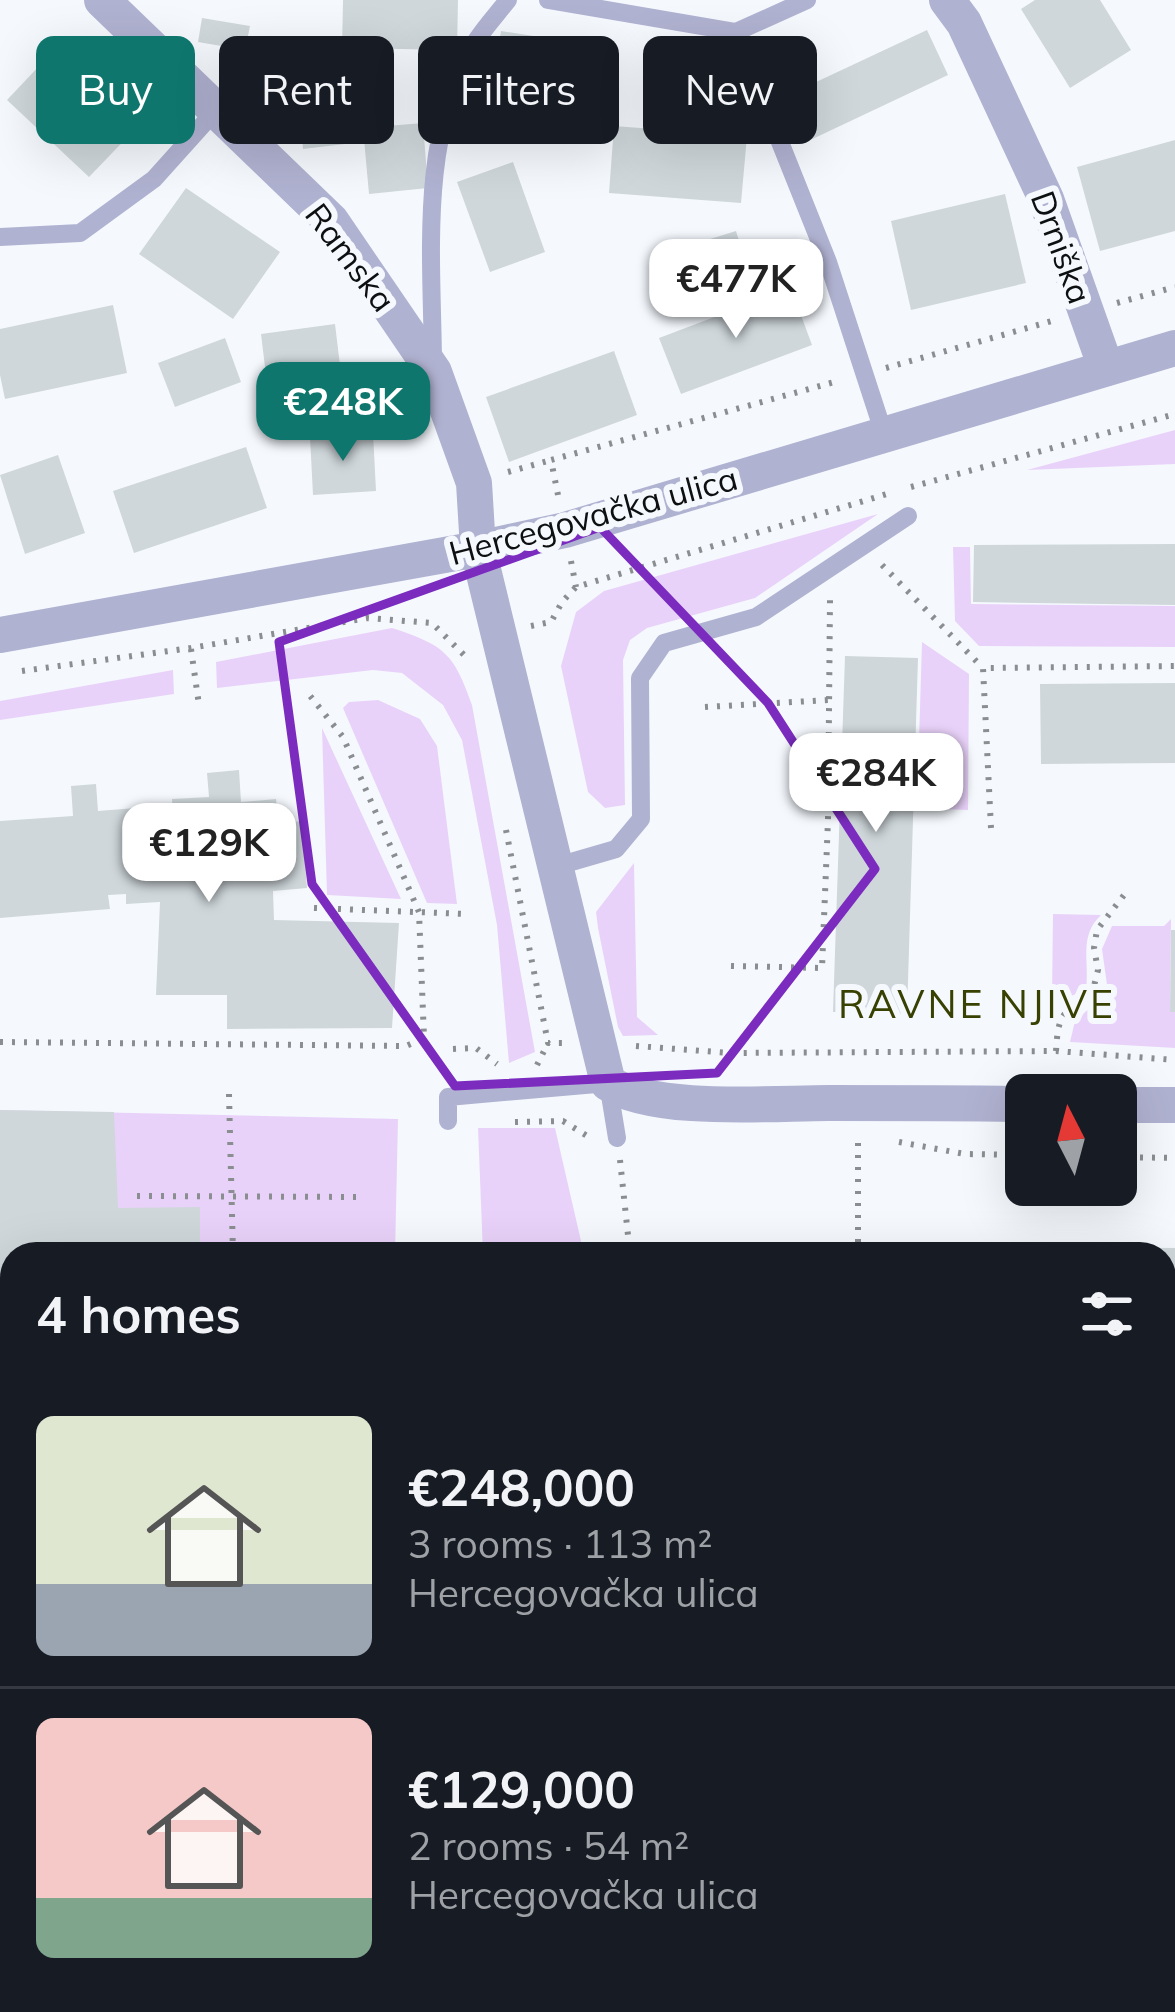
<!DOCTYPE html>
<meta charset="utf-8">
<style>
:root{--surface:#171b24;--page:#242831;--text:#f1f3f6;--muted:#9ea1a6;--line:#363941;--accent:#0f766e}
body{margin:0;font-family:Mulish,sans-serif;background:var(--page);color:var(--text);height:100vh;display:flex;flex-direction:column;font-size:45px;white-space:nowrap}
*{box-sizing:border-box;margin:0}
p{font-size:39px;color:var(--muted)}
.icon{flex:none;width:66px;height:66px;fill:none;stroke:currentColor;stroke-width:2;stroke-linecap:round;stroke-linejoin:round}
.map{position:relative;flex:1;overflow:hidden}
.sheet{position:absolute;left:0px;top:1242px;width:1176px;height:771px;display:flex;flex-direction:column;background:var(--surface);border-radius:36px 36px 0 0;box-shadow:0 12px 48px #0002}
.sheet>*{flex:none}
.top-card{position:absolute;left:36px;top:36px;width:1104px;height:108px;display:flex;gap:24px}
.needle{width:78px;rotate:354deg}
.controls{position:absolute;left:1005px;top:1074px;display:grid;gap:24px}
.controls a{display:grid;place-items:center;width:132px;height:132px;border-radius:18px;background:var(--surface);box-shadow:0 12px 48px #0002;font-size:60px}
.price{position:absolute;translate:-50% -102px;padding:0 27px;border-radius:24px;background:#fff;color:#222;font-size:39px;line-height:78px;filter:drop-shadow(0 3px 6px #0008)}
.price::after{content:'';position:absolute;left:50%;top:72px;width:36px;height:27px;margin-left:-18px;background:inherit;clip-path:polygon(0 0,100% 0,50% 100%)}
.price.active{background:var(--accent);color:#fff}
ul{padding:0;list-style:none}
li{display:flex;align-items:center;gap:36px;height:300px;padding:0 36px}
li+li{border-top:3px solid var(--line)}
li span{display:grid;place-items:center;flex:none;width:336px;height:240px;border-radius:18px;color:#555}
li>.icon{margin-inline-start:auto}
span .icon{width:144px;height:144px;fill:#fffc;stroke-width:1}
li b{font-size:51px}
h2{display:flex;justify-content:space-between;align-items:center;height:144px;padding:0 36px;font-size:51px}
.tag{padding:0 42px;border-radius:18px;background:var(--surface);box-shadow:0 12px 48px #0002;font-size:42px;line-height:108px}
.tag.active{background:var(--accent);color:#fff}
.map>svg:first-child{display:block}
.green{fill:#e9d2f9}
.building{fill:#cfd7db}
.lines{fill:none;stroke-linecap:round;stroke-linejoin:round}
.path{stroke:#8b8e91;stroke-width:6;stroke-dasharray:3 9;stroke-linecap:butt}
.lane{stroke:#b0b2d1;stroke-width:18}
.street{stroke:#b0b2d1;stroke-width:36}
.secondary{stroke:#8e8fbc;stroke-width:54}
.marked{fill:none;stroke:#7b2cbf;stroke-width:9;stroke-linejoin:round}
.labels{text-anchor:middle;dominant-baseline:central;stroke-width:12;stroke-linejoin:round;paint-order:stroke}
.street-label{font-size:33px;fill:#0d0f11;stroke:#f5f9fe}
.quarter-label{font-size:39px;letter-spacing:3px;fill:#384002;stroke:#f5f9fe}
</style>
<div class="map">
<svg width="1175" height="2012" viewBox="0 0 1175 2012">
<rect width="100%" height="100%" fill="#f5f9fe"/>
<g class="green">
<path d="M1175,430V464L1027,470Z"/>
<path d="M878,514L755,598L647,628L630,640L623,660L625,805L605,808L588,792L561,666L576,612L604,591Z"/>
<path d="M953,547H970L971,604L1175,606V647L979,646L955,621Z"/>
<path d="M392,628C444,645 454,653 472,705L535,1052L509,1063L497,925L462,740L443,705L402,673L373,670L217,688L216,662Z"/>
<path d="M922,642L969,674L968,810L917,808Z"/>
<path d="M173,670L174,694L0,720V701Z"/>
<path d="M378,700L420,719L437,746L457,904L427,903L343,708L349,702Z"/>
<path d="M322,728L401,899L327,895Z"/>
<path d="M634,863L637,1017L658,1035L623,1036L618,1027L598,928L596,912Z"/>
<path d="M1053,914L1101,915C1078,937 1090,961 1086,990L1066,998H1052Z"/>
<path d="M1171,919L1170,1011L1175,1012V1048L1070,1042L1075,1021L1108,992L1102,949L1112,926H1164Z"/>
<path d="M0,1110L398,1119L395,1254H12V1378H0Z"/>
<path d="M478,1128H555L584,1254H483Z"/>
</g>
<g class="building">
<path d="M343,0H458L457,50L342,48Z"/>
<path d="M1035,0H1100L1131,50L1070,88L1021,9Z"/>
<path d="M202,18L250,26L245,50L198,42Z"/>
<path d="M927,30L948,75L804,143L782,98Z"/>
<path d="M501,31L603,47L594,107L491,91Z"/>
<path d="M58,46L140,124L89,177L7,100Z"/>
<path d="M648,50L717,58L713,93L644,86Z"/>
<path d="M356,72L362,142L303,149L296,78Z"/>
<path d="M423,123L428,188L369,194L363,128Z"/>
<path d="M614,126L747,136L741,203L609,193Z"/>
<path d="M1175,140V231L1100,251L1077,167Z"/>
<path d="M513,162L545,252L490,272L457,182Z"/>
<path d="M186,188L280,252L233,319L139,254Z"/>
<path d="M1005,194L1026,283L911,310L891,221Z"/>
<path d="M736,231L746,263L704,276L694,244Z"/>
<path d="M791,288L812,345L681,394L659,338Z"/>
<path d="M113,305L127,373L5,399L0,375V329Z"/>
<path d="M335,324L343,390L269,400L261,334Z"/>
<path d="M225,338L241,382L175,407L158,363Z"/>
<path d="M614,351L637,415L509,462L486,397Z"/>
<path d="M373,433L376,491L313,495L310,437Z"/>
<path d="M246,447L267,508L134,553L113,491Z"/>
<path d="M58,455L85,533L25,554L0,475Z"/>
<path d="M1175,544V605L973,602L974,545Z"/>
<path d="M845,656L918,658L907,1014L833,1012Z"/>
<path d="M1175,683V763L1041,764L1040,684Z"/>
<path d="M239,770L241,802L276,799L279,823L302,821L307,888L273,891L274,920L399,923L392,1028L227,1029V995H156L160,902L126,904V894L108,895L110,909L0,918V821L73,816L71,786L96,784L98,811L148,807L149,822L173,820L172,799L209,797L207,773Z"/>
<path d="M1171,930H1175V1012H1170Z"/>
<path d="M0,1110L114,1112L118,1208L200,1207V1254H12V1291H0Z"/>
<path d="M918,1246L1175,1248V1541H1164V1254H917Z"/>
<rect x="1164" y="1846" width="11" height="68"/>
<path d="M194,2001H295L298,2012H195Z"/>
<path d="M462,2001H596L597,2012H463Z"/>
<path d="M692,2001H740L741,2012H692Z"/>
</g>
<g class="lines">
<g class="path">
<path d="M1117,303L1175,287"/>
<path d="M886,368L1052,321"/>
<path d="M508,472L551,460"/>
<path d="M911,487L1175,414"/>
<path d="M558,495L551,460L838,381"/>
<path d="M571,561L576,587"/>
<path d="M882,565L982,667"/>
<path d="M531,626L551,622L562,602L576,587L887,494"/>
<path d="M191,649L199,705"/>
<path d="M22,671L191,648L367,618L432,623L464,655"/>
<path d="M705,707L829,700"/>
<path d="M991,828L983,668L1175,666"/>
<path d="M506,830L548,1043H563"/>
<path d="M314,908L467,914"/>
<path d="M731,966L822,968L828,820L830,600"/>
<path d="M0,1042L406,1046L424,1038L419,912L343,737L307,692"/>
<path d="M636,1046L731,1053L1056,1051L1175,1060"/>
<path d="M453,1049L476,1048L497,1064"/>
<path d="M1056,1051C1058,1020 1060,1009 1091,998L1098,970L1094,948L1097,930L1124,895"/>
<path d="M537,1065L548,1043"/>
<path d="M229,1094L233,1254"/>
<path d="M515,1122L563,1121L592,1139"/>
<path d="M899,1142L965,1154L1026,1155"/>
<path d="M1116,1157L1175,1158"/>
<path d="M620,1160L630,1254"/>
<path d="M137,1196L357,1197"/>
<path d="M858,1254V1138"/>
<path d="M1164,1548H1175"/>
<path d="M0,1589H12"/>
<path d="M1164,1590L1175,1591"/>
<path d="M5,1877L11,2012"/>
<path d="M422,2001L423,2012"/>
</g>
<g class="lane">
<path d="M548,0L736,32"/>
<path d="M807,0L736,32L828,262L884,434"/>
<path d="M0,237L80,233L154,179L216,110"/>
<path d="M433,361C432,257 419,137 474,44C484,28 497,14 508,0"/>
<path d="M554,867L616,849L641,819L640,678L664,643L756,617L908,516"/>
<path d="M448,1121V1097L608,1083L617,1138"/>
<path d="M1164,1768H1175"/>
<path d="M655,2012V2001"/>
</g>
<g class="street">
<path d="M102,0L331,221L434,372L474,483L478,549L608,1083C655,1113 771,1103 829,1103C895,1103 960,1103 1026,1104"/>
<path d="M947,0L964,23L1046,199L1106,368"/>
<path d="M0,635L478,549L565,530L1175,348"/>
<path d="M1116,1105H1175"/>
<path d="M0,1844H12"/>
<path d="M908,2001L914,2012"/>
</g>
<g class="secondary">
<path d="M0,1640H12"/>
<path d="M1164,1644H1175"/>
<path d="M0,1726H12"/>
<path d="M1164,1729H1175"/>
</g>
</g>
<path class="marked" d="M600,527L768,703L875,869L717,1073L455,1086L312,884L279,642Z"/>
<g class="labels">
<g class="street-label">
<text transform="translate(1062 247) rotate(70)">Drniška</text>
<text transform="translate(351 257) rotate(53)">Ramska</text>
<text transform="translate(593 515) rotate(-15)">Hercegovačka ulica</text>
</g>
<g class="quarter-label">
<text x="977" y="1003">RAVNE NJIVE</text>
</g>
</g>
</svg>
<div class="controls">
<a><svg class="needle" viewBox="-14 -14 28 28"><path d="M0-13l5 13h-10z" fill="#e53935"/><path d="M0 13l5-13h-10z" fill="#9ea1a6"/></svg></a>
</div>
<b class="price" style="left:736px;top:341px">€477K</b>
<b class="price active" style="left:343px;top:464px">€248K</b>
<b class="price" style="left:876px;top:835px">€284K</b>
<b class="price" style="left:209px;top:905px">€129K</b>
<div class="top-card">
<a class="tag active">Buy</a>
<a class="tag">Rent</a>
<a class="tag">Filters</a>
<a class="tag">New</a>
</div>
<section class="sheet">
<h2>4 homes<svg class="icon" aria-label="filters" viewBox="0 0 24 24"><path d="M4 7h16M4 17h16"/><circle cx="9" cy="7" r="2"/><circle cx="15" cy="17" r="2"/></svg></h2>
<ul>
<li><span style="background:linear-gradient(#dfe7d0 70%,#9aa5b1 0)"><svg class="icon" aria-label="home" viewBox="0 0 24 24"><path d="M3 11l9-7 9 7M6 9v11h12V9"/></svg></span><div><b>€248,000</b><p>3 rooms · 113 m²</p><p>Hercegovačka ulica</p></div></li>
<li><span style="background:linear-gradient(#f6c9c9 75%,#7fa58c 0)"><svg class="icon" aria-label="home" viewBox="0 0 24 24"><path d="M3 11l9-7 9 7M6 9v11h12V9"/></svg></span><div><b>€129,000</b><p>2 rooms · 54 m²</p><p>Hercegovačka ulica</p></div></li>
</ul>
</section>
</div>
